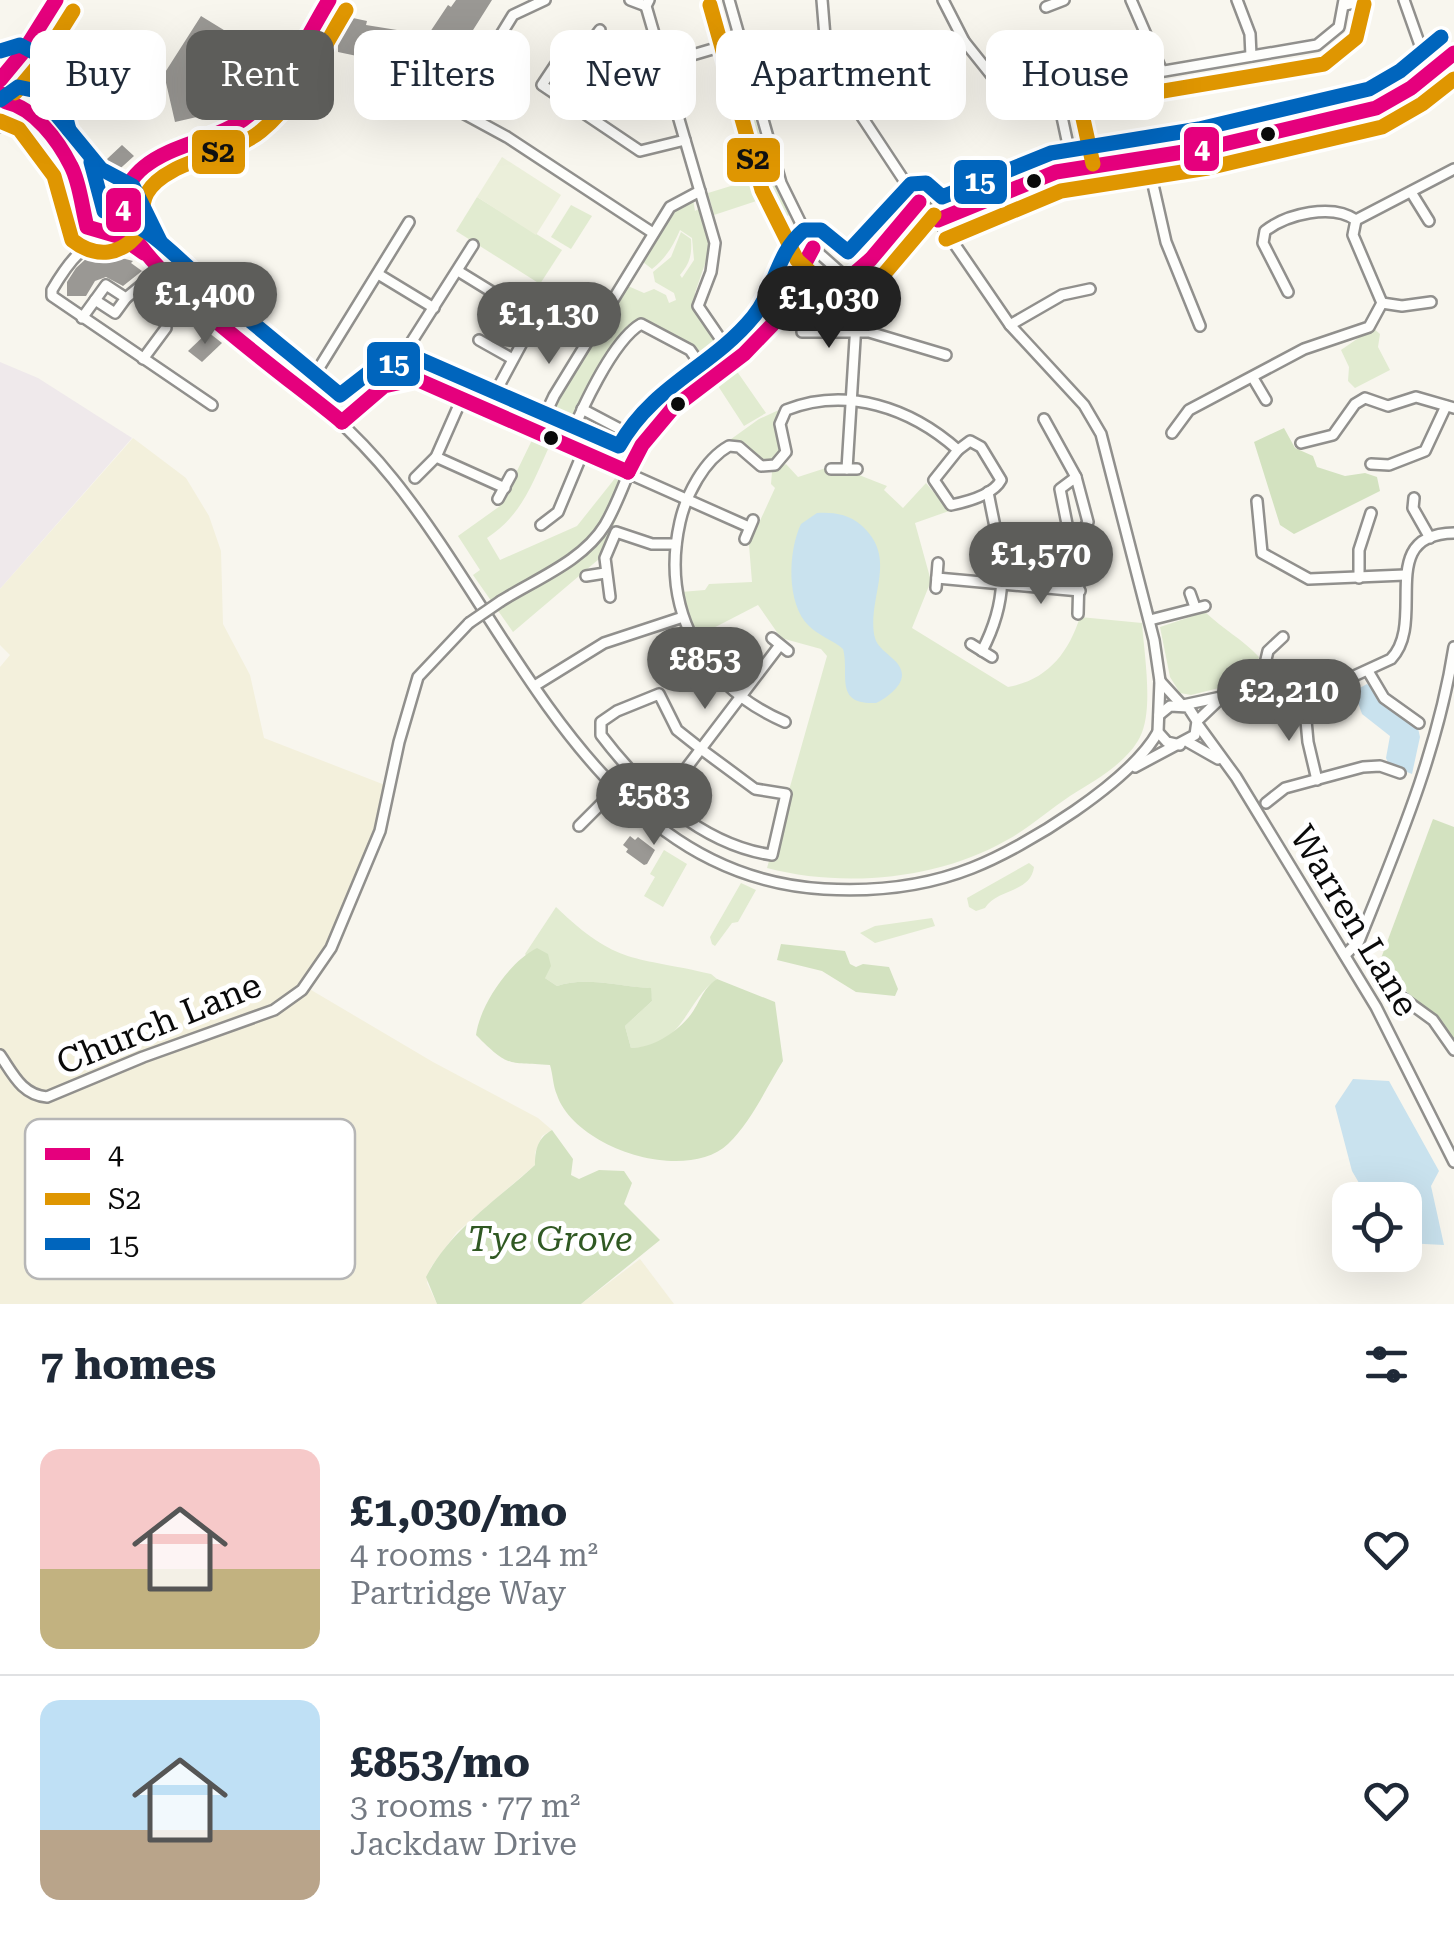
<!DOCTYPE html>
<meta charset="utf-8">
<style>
:root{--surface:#fff;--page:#f6f6f7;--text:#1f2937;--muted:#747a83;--line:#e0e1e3;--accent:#5d5d5a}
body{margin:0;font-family:"Roboto Serif",serif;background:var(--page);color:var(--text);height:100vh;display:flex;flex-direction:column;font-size:38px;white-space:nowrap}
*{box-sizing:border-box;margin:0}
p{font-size:32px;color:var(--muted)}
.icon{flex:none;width:55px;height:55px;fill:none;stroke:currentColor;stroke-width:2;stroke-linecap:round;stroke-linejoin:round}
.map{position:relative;height:1304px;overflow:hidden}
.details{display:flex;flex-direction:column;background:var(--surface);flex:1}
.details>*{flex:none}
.hud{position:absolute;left:30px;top:30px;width:1395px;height:90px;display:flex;gap:20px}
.fabs{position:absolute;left:1332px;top:1182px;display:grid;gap:20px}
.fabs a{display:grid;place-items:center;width:90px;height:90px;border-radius:20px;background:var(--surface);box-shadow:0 10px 40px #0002;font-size:50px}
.price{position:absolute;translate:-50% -85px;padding:0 22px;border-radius:35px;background:var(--accent);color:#fff;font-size:32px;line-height:65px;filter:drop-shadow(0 2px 5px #0008)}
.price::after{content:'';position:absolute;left:50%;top:60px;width:30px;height:22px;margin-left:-15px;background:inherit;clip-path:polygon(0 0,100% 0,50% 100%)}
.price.on{background:#222;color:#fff}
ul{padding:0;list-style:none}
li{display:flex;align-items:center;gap:30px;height:250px;padding:0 40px}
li+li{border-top:2px solid var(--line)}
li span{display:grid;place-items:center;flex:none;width:280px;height:200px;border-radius:20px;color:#555}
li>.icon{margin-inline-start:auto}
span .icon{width:120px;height:120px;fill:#fffc;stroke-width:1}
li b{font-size:42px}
h2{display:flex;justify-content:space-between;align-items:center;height:120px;padding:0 40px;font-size:42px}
.pill{padding:0 35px;border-radius:20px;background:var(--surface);box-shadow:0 10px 40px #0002;font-size:35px;line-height:90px}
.pill.on{background:var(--accent);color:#fff}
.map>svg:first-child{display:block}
.industrial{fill:#efe9eb}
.farmland{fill:#f3f0dc}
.green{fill:#e1ebd0}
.forest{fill:#d3e2c0}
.pitch{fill:#ebefda}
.water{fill:#c9e2ee}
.building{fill:#9a9894}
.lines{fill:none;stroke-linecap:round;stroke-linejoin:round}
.minor-casing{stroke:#91908d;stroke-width:14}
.major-casing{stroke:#7e7e7a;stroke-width:15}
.minor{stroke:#fefefc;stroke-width:9}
.major{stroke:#e9e4d9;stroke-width:10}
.minor-bridge-casing{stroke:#91908d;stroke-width:14;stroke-linecap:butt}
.minor-bridge{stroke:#fefefc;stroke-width:9}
.bus-1-casing{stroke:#fff;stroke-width:22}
.bus-2-casing{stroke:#fff;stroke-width:22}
.bus-3-casing{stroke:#fff;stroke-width:22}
.bus-1{stroke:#e5007d;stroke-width:15}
.bus-2{stroke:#df9601;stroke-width:15}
.bus-3{stroke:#0065bd;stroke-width:15}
.bus-dot{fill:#0a0a0a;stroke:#fff;stroke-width:4}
.labels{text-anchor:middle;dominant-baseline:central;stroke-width:10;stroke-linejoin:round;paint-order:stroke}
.street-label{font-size:35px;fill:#0a0a0a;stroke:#fff}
.park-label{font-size:35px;font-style:italic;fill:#305923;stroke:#fff}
.key{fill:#fff;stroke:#b6b6b6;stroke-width:2.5}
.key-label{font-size:28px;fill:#0a0a0a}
.line-badge{stroke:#fff;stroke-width:4}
.badge-label{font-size:28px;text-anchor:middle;font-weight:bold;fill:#fff}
.pale-badge-label{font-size:28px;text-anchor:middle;font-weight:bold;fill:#111}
</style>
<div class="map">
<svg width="1454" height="1304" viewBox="0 0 1454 1304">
<rect width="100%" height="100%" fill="#f8f6ee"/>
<path class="industrial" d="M0,362L38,378L132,438L0,589Z"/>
<g class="farmland">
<path d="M133,438L186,478L209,516L221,551L223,624L250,675L264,738L385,785L377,831L314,970L301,984L433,1062L538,1118L552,1130L542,1136L535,1153V1165L457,1232L431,1267L427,1283L437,1304H0V667L10,655L0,645V589Z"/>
<path d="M640,1259L674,1304H581Z"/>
</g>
<g class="green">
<path d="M726,53L739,62L771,175L790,215L780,218L772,196L714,215L708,193L757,178Z"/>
<path d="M477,197L562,250L540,284L456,231Z"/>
<path d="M693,199L695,211L700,208L710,249L695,293V309L729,352L727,357L766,413L744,426L696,352L643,321L631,325L579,408L567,436L545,427L556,402L628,286L644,293L654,289L666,295L669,303L676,300L674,293L655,282L653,272L671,257L681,232L691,239C692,255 690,263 680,275L682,278L694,260L692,238L680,230C673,246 666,258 652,269L643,262L680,204Z"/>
<path d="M571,205L592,216L571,249L551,237Z"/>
<path d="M1373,328L1380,334L1378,347L1390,370L1355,388L1348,381L1349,367L1341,350Z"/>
<path d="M783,408L777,420L782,447L774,460L763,462L739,443L727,442L759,419Z"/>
<path d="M532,440L549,447C532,484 522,515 487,538L500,560L577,526L616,477L632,483L599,559L513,632L473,575L480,570L458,536L500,506Z"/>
<path d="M786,464L798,477L829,467L830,474L859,475L887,486L884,490L903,508L926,483L949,511L915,523L931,581L912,628L1008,687C1047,680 1068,654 1080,617L1142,623C1144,653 1154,710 1140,737C1127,763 1094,781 1070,796C1049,810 1029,828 1007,840C937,880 844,888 767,868L827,656L821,649L781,638L758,605L696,637L681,592L705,590L709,584L752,582L749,545L775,488L771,484L772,472Z"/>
<path d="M1205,612C1223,629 1242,639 1259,657L1251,680L1191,695L1180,693L1170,677L1160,627Z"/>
<path d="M664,850L687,864L663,907L644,896L655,877L650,874Z"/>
<path d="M1029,863L1034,867C1031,893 996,889 985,908L976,911L969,907L967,898Z"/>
<path d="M741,883L756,890L738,922L732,923L715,946L712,944L710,937Z"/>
<path d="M556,907C617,966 635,956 711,974L717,979C685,1000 685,1048 631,1048L625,1026L652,1001L650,988C620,987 586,976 557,986L545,978L525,954Z"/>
<path d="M932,918L935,926L875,943L860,933L875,926Z"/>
</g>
<g class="forest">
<path d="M1284,428L1295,448L1313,456L1317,467L1345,476L1365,473L1377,477L1380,491L1294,534L1280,525L1254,442Z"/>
<path d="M1433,819L1454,827V1046L1380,961Z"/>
<path d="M781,944L845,951L850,964L856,967L863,964L889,967L898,989L895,996L856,992L822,971L777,960Z"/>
<path d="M537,948L548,954L551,966L545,978L557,986C586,976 620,987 651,988L652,1001L625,1026L631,1048C652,1048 674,1034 688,1018C699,1006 702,988 717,979L775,1002L783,1061C766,1088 751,1122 728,1144C685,1184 575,1148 557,1095C553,1086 553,1075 550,1065C507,1062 509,1068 476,1035C480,1005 509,962 537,948Z"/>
<path d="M552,1130L573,1159L571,1175L579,1179L599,1170L624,1171L632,1183L624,1204L660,1240L581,1304H437L426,1277C451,1229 496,1201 535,1165C535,1149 538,1138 552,1130Z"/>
</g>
<path class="pitch" d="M502,157L561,195L536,235L477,197Z"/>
<g class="water">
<path d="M817,513C833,512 848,514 861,525C900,559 866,597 875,638C879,653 902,659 902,675C902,687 885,699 876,703C833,705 850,674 843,649C833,640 819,636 809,626C786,604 788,551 801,524Z"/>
<path d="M1367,684L1417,724L1420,737L1412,774L1389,765L1386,758L1390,736L1362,714L1354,691Z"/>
<path d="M1353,1079L1389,1081L1439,1171L1431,1186L1444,1245L1405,1243V1200H1369L1352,1171L1335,1106Z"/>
</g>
<g class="building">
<path d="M456,0H492L444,76L376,65V61L356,60L357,56L338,52V31L343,32L346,20L352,21L353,18L367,21L366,25L428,35L448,5L451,7Z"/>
<path d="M201,16L232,35L203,81L210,114L175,122L164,74Z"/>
<path d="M83,73L106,95L94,107L69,87Z"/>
<path d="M122,145L134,156L113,175L102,174L90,157L94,153L102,161L107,159Z"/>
<path d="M103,253L118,254V257L133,261L131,263L142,271L123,286L106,277L95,281L86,296H67V282L76,268L88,257Z"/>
<path d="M208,332L222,343L202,362L188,351Z"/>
<path d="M630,836L635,840L638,837L655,850L647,864L644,865L626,852L628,849L623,845Z"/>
</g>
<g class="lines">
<g class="minor-casing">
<g id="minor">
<path d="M545,0L513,15L459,103L461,112L507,137L653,233"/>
<path d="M630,0L646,6"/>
<path d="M729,0L781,183L813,248L848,279L857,307L847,469"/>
<path d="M822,0L826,49L835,76L911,191L938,220L1010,325L1084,405L1101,434L1154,640L1160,681L1158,732L1167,742L1180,745"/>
<path d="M943,0L964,41"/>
<path d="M1131,0L1161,69"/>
<path d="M1237,0L1250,34L1251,56"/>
<path d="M1404,0L1421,48"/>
<path d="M1345,5L1366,0"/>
<path d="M1046,7L1064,0"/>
<path d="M570,70L600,30"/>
<path d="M1056,89L1073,168"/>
<path d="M40,93L46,126"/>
<path d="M611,95L558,61L542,85L640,151L685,140L646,6L649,0"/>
<path d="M24,106L80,176L101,192"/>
<path d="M856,108L964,41L1004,91L1018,96L1317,45L1339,27L1344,0"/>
<path d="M600,112L631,73L740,41"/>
<path d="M685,140L715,243L711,272L698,306L735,360"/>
<path d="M1147,158L1166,242L1200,326"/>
<path d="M72,169L83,220L77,252"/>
<path d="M1411,192L1429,221"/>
<path d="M106,193C128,187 144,165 164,154C187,142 214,138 236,124C279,99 303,40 329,0"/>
<path d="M82,213L86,201L101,192L118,199L124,213L116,229C82,247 72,256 52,290V296L212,405"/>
<path d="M125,215L139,246"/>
<path d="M938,220L1056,172L1203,149L1376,108L1411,88L1454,53"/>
<path d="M110,232C149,248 178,286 210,312C274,366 341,414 393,479C515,630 599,876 824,889C875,892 924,887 972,868C1026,847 1130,782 1158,732"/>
<path d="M458,271L510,303"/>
<path d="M378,274L434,308"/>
<path d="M848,279L871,259L919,202"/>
<path d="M1288,292L1263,243L1265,231C1287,214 1332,203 1356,220"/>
<path d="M553,297L597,324"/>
<path d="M95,300L115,313L126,298"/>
<path d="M1382,303L1402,306L1431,302"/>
<path d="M82,318L106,285L126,298L143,284L173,315"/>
<path d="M1010,325L1062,295L1090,289"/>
<path d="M802,332H869L946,355"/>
<path d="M479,340L511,358"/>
<path d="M143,359L166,328"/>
<path d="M319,368L409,222"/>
<path d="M404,378L407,349L473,245"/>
<path d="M1253,378L1266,400"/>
<path d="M582,409L618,428"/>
<path d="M486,410L530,328"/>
<path d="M1044,419L1076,477"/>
<path d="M342,422C363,400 383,377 416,379L749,527"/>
<path d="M537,432L554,396L670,207L700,191"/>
<path d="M1172,433L1189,410L1304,349L1369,327L1382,303L1353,235L1356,220L1454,169"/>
<path d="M970,441L981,447L1001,480C993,495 966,502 951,505L934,480L958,450Z"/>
<path d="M1301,443L1333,435L1355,404L1365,398L1388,406L1416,397L1454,408"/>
<path d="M567,444C580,413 612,341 641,324L690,350L709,377"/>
<path d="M436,457L505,488"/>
<path d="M1371,464L1389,465L1425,451L1446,406"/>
<path d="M831,469H857"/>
<path d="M415,478L436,457L462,398"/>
<path d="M1414,498L1413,508L1430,538"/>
<path d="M498,499L511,475"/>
<path d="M1257,501L1262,553L1309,579L1405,575"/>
<path d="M541,525L558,512L583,452"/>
<path d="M745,539L753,520"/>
<path d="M586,576L605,573"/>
<path d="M937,578L1080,591"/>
<path d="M1359,578V550L1371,513"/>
<path d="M936,588L938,563"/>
<path d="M1190,593L1195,607"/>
<path d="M610,597L605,558L616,532L652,544H676"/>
<path d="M501,601C536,579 583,561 605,525C625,491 632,452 657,422C688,386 733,368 765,334C789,309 790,272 813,248"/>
<path d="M1078,614L1080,535L1088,522L1076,477L1060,489L1068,529L1080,535"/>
<path d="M1150,620L1205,606"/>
<path d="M772,638L788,651"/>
<path d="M971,644L992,657"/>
<path d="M982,651C1014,589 1000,556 988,492"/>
<path d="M1368,671L1384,698L1419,723"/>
<path d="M1160,681L1181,704"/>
<path d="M536,685L604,643L683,617"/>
<path d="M659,694L677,730L701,749L755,789L786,794L772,855C702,845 642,789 601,735V722L617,711Z"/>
<path d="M1258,694L1268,651L1283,637"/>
<path d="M1304,699L1308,742L1317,780"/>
<path d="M1183,705L1240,693L1304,699L1391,659C1428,621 1374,534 1454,533"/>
<path d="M1197,721L1220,699"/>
<path d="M785,722C704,687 660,611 680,522C686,495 704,460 729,446L739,447L761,466L775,465L786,452L780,424L786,410C847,386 911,408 958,450"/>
<path d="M1198,725L1236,777L1376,1007L1454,1162"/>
<path d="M1188,742L1218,759"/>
<path d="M1135,767L1195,735L1197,721L1188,707L1170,706L1159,715"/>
<path d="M662,800L780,645"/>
<path d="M1266,803L1285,788L1363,767L1380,766L1400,773"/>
<path d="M579,826L615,790"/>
<path d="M1345,955L1359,941C1398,844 1438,751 1454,647"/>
<path d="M1379,981L1433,1020L1454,1050"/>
<path d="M0,1055C13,1074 22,1095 47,1097L143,1057L274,1010L302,990L331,948L380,831L399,742L418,677L469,623"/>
</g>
</g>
<g class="major-casing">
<g id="major">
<path d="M12,65L56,0"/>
<path d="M0,80L10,68L26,66C47,78 43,100 21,107L6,102L0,93"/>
<path d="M0,126L21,107"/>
</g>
</g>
<use href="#minor" class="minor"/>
<use href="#major" class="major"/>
<g class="minor-bridge-casing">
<path id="minor-bridge" d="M469,623L501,601"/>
</g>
<use href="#minor-bridge" class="minor-bridge"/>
<g class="bus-1-casing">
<g id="bus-1">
<path d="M329,0C303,43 279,100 233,126C204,142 170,146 144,167C134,175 121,192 122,206C125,265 296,382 342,422"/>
<path d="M0,80L24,51L56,0"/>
<path d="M0,93L6,102C34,108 58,140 71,166C80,183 82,208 87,227L121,237L144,253"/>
<path d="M938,220L1056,172L1203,149L1376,108L1411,88L1454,53"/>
<path d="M848,279L871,259L919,202"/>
<path d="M342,422L384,386L416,379L628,472"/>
<path d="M628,472L642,445L673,408L744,354L772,325L813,248"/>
</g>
</g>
<g class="bus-2-casing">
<g id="bus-2">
<path d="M710,5L762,190L797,260L835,294"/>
<path d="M15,93L41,62L73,11"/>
<path d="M0,121L19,129L54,176L72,240C96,259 122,256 140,231C144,218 140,205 147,193C166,160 231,156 261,131C299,100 321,51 346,10"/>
<path d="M1093,164L1080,105L1324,64L1356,38L1364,4"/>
<path d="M946,239L1061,191L1208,168L1382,127L1422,104L1454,79"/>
<path d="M861,294L885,273L934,215"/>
</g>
</g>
<g class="bus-3-casing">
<g id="bus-3">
<path d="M0,51L20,45L52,62L69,130"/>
<path d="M0,100L18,87L37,91L101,169L133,186L160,241"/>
<path d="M91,162L104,211C150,225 174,256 209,286C252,323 297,359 340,395L376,367L419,359L619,446C653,385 712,367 753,317C775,291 776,253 804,230H821L848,252L911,184L926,183L942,197L1051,153L1199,129L1369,89L1400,71L1441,37"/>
</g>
</g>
<use href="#bus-1" class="bus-1"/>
<use href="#bus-2" class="bus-2"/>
<use href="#bus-3" class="bus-3"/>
</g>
<g class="bus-dot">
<circle cx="1268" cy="134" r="9"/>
<circle cx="1034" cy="181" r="9"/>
<circle cx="678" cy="404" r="9"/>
<circle cx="551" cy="438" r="9"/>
</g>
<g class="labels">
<g class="street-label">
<text transform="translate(1354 921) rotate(59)">Warren Lane</text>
<text transform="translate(159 1024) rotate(-22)">Church Lane</text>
</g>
<g class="park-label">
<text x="550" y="1239">Tye Grove</text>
</g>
</g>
<rect x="25" y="1119" width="330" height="160" rx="15" class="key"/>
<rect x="45" y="1148" width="45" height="12" fill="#e5007d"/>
<rect x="45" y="1193" width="45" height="12" fill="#df9601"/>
<rect x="45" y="1238" width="45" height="12" fill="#0065bd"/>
<g class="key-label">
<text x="108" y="1164">4</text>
<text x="108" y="1209">S2</text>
<text x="108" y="1254">15</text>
</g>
<g class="line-badge">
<rect x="1182" y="125" width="39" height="48" rx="10" fill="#e5007d"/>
<rect x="190" y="128" width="57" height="48" rx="10" fill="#df9601"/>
<rect x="725" y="136" width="57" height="48" rx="10" fill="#df9601"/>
<rect x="952" y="158" width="57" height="48" rx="10" fill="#0065bd"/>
<rect x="104" y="186" width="39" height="48" rx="10" fill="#e5007d"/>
<rect x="365" y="340" width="57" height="48" rx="10" fill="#0065bd"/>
</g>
<g class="badge-label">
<text x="1202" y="159">4</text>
<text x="980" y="191">15</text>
<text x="123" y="219">4</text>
<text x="394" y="373">15</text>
</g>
<g class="pale-badge-label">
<text x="218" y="162">S2</text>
<text x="753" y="169">S2</text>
</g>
</svg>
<div class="fabs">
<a><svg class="icon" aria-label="locate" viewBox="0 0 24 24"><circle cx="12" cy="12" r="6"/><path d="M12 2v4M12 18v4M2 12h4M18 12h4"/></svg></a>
</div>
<b class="price" style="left:205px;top:347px">£1,400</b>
<b class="price on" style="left:829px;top:351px">£1,030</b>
<b class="price" style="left:549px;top:367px">£1,130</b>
<b class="price" style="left:1041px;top:607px">£1,570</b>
<b class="price" style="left:705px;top:712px">£853</b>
<b class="price" style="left:1289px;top:744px">£2,210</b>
<b class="price" style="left:654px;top:848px">£583</b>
<div class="hud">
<a class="pill">Buy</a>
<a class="pill on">Rent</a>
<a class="pill">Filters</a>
<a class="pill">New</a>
<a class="pill">Apartment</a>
<a class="pill">House</a>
</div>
</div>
<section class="details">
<h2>7 homes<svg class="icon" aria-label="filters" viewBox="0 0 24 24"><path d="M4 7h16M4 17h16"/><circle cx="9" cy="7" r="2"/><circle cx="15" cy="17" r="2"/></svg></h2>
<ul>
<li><span style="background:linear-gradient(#f6c9c9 60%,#c2b280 0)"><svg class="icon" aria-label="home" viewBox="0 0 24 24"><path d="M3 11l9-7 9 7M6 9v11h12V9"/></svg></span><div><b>£1,030/mo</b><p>4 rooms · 124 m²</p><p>Partridge Way</p></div><svg class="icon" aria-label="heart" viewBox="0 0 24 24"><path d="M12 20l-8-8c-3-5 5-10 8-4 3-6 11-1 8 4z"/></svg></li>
<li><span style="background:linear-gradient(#bfe0f5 65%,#b9a48a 0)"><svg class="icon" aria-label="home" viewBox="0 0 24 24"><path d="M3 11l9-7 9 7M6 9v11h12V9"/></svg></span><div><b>£853/mo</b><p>3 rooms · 77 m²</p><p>Jackdaw Drive</p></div><svg class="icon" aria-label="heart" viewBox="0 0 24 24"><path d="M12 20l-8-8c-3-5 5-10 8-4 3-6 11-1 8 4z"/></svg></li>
</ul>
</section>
